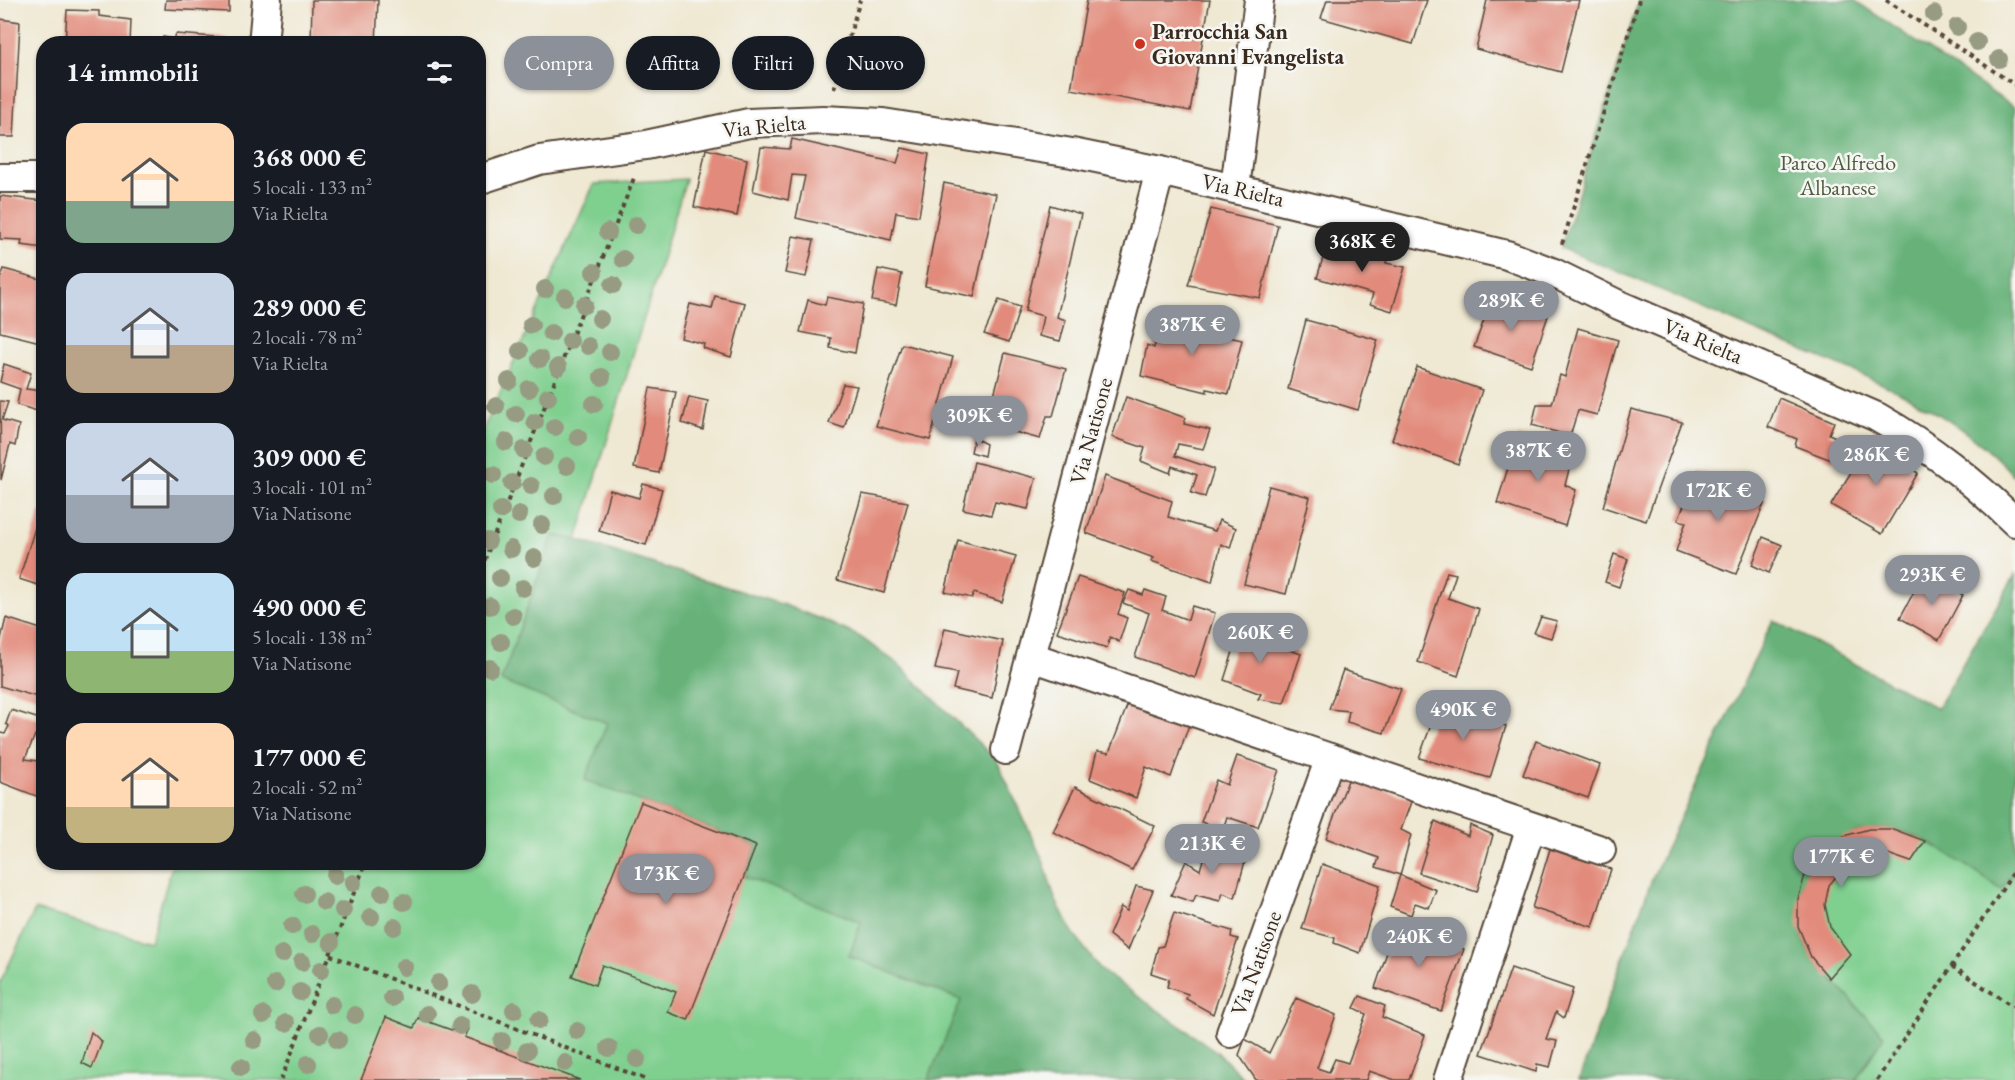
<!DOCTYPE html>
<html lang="it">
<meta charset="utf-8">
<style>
:root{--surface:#171b24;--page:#242831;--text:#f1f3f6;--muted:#9ea1a6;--accent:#8c9099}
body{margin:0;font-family:"EB Garamond",serif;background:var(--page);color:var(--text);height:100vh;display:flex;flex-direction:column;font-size:22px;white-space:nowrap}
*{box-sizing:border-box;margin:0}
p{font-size:20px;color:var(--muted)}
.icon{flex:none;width:33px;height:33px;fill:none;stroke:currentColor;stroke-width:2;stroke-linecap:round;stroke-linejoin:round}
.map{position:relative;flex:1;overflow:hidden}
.side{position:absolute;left:36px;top:36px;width:450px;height:834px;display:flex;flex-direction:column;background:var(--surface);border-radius:24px;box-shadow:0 2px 4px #0004}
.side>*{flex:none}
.guide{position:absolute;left:504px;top:36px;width:570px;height:54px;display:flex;gap:12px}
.price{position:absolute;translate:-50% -51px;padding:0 14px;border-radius:21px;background:var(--accent);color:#fff;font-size:20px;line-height:39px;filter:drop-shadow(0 2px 3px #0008)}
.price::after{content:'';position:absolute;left:50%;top:36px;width:18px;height:14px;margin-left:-9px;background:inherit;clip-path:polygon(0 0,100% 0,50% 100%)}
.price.current{background:#222;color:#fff}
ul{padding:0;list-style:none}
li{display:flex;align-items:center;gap:18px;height:150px;padding:0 30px}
li span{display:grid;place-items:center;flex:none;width:168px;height:120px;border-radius:18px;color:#555}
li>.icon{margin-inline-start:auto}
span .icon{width:72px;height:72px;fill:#fffc;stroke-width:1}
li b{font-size:26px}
h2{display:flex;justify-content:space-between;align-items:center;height:72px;padding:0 30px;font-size:26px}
.pill{padding:0 21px;border-radius:27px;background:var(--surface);box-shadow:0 2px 4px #0004;font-size:21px;line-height:54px}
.pill.current{background:var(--accent);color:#fff}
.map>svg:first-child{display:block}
.green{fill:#7fcf8f;stroke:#5d7c56;stroke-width:1.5}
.forest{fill:#67b27a;stroke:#516e4c;stroke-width:1.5}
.building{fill:#e28b7c}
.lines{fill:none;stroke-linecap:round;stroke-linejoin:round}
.minor-casing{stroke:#564639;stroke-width:32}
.path{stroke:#564639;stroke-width:4;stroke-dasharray:4.5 4.5;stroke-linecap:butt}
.minor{stroke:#fff;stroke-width:28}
.tree{fill:#979b82}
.poi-dot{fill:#c8321e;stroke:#f6f6f2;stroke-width:2}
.labels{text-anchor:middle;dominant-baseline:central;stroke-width:5;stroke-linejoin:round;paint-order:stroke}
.poi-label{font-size:22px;font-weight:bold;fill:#3b2a1e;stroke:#f6f6f2;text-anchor:start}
.street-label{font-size:22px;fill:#3b2a1e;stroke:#f6f6f2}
.park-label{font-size:22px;fill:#4f5c40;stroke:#f6f6f2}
</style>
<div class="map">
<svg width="2015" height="1080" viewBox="0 0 2015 1080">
<rect width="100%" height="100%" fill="#f6f6f2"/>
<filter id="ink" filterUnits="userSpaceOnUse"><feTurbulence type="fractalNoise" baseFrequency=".0167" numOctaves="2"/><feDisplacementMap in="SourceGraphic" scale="12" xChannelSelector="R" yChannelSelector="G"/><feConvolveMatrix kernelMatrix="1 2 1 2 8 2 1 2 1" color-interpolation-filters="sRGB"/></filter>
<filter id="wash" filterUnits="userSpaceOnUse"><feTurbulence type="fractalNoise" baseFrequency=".008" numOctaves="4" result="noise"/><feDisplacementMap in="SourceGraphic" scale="24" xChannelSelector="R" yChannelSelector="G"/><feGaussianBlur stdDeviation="1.35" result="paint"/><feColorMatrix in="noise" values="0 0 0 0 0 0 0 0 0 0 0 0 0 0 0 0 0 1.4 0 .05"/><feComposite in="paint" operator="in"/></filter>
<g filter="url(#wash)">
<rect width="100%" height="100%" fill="#efe8d2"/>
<g class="green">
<path d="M686,179L577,540L784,605L825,621L860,637L898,664L997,761L1043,861L1055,899L1073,934L1102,971L1217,1052L1245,1080H0V983L35,910L150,941L173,863L478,862L479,439L594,184Z"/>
<path d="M2015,575V1080H1579L1652,879L1773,620L1937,708Z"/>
</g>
<g class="forest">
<path d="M1639,0H1854L2015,108V477C1951,404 1854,372 1767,336C1699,306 1630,276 1561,248Z"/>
<path d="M553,535L577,540L784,605L825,621L860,637L898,664L997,761L1044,863L1055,899L1075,936L1102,971L1217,1052L1245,1080H928L961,1000L849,956L861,922L745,877L756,846L585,780L607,723L501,681Z"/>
<path d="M2015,575V870L2002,890C1974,872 1923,832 1890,829C1820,823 1775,895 1811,956C1816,964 1825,972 1832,979C1849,998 1867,1017 1884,1036L1856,1080H1579L1652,879L1773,620L1937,708Z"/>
</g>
<g id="blocks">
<g class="building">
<path d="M166,0H229V12L165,9Z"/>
<path d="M312,0H378L376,44H311Z"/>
<path d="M1087,0H1210L1190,111L1071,89Z"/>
<path d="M1327,0H1427L1413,44L1321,18Z"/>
<path d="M1487,0H1579L1561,72L1476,49Z"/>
<path d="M67,10L99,11V16L131,20L130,44H65Z"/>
<path d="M0,19L20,22L14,137H0Z"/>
<path d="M176,34L228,38V44H162L163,37L174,39Z"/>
<path d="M653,47L665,50L661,66L650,63Z"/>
<path d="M792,139L897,163L902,148L929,154L919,216L896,212L891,240L796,218L805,176L792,175L788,200L753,191L761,147L790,149Z"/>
<path d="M706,149L747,159L737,216L694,207Z"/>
<path d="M944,183L996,194L974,297L925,286Z"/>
<path d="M0,196L44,201V248L21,245L22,240L0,239Z"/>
<path d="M1050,205L1081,214L1057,317L1066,320L1060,341L1039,336L1043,316L1025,311Z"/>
<path d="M1211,209L1278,225L1260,298L1188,285Z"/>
<path d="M793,236L814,240L806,277L785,273Z"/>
<path d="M1328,241L1387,257L1386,263L1405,267L1392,311L1370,304L1373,294L1317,278Z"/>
<path d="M4,269L44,280V343L0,332V279Z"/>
<path d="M878,269L902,274L896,305L872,301Z"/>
<path d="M715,296L745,303L731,357L703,348L704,344L681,338L690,304L712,309Z"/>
<path d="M827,297L863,304L855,353L830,348L831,338L800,332L808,300L825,305Z"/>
<path d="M1492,298L1548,316L1531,366L1474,347Z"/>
<path d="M999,300L1020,307L1009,342L984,334Z"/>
<path d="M1164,314L1221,330L1220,335L1242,340L1229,394L1207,389V392L1141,376L1147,345L1154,348Z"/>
<path d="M1306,320L1378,340L1358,410L1288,389Z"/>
<path d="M1578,328L1618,340L1597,415L1578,410L1570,436L1532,425L1537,404H1552L1560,375L1565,377Z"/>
<path d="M902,344L953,357L930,440L876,426Z"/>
<path d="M1005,353L1066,369L1053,416H1047L1040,439L1007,430V425L988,418Z"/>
<path d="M4,364L31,373L26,389L44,391V413L17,405L20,389L0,382Z"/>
<path d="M1417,367L1482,390L1458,464L1392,440Z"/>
<path d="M843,384L857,386L844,428L829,423Z"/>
<path d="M650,388L676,392L659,473L634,468Z"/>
<path d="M689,397L708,401L703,430L682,423Z"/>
<path d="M1126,397L1186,418L1184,424L1210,430L1203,449L1178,444L1175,456L1214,469L1205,497L1191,493L1197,475L1172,466L1170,473L1141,461L1145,448L1112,437Z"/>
<path d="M1779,398L1834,422L1829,434L1842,440L1834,461L1795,446L1797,439L1768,427Z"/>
<path d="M0,401L8,402L2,420L19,425L15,446L10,444L1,480Z"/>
<path d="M1631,409L1682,422L1646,521L1603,507Z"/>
<path d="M1518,436L1573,454L1565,485L1576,490L1565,526L1497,503Z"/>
<path d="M1873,436L1905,453L1899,461L1918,473L1882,534L1831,505Z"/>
<path d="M974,438L986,444L984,456L971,452Z"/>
<path d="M974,462L1036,478L1028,509L995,502L991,515L963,509Z"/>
<path d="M1698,470L1766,499L1736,574L1676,551L1686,522L1678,520Z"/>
<path d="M1105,476L1172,501L1168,517L1215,531L1219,520L1236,528L1230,548L1221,544L1212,582L1151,561L1154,558L1086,533Z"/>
<path d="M643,484L662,489L646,545L599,531L610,490L639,498Z"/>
<path d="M1269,486L1310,497L1286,594L1244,584Z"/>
<path d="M862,494L908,502L884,593L837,580Z"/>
<path d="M40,512L44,513V587L19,579Z"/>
<path d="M1763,537L1782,545L1769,573L1752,565Z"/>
<path d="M958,540L1016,556L1002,602L974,593L972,598L945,592Z"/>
<path d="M1614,554L1628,559L1619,587L1605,582Z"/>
<path d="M1447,572L1456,574L1448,598L1479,609L1458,676L1418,662Z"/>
<path d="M1924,573L1963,595L1939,640L1900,618Z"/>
<path d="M1078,577L1125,593L1118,614L1127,618L1119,642L1110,637L1107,648L1057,632Z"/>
<path d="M1129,590L1143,595L1145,590L1166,597L1162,610L1188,620L1192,606L1215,613L1195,678L1135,657L1149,613L1123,603Z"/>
<path d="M1541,617L1557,621L1551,638L1534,633Z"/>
<path d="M6,618L44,630V699L0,686V643Z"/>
<path d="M1231,618L1257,625L1253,637L1301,654L1284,703L1258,699L1261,694L1224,680L1239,633L1225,630Z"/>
<path d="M945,628L1003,641L992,698L953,689L957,673L935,669Z"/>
<path d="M1343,670L1401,689L1384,733L1347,722L1349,711L1329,709Z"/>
<path d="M1129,701L1190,722L1171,777L1146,767L1136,798L1090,779L1097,751L1109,753Z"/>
<path d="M1439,703L1506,726L1490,778L1419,758Z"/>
<path d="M11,710L43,720L40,738L35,735L25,759L44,762V799L0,782V733L5,734L9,726L6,724Z"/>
<path d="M1536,741L1600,765L1588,798L1523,775Z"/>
<path d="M1237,756L1279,770L1258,827L1227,817L1223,829L1201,822L1216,780L1227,785Z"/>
<path d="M1349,778L1412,799L1401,830L1411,835L1400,875L1376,867L1379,858L1326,838Z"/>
<path d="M1075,787L1155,826L1132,870L1053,832Z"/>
<path d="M641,802L756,846L688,1020L668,1012L676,992L602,965L595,985L572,976Z"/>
<path d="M1435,821L1468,836L1470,825L1493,835L1477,892L1419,873Z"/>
<path d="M1869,829H1893L1925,841L1911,862L1888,854H1866L1847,864L1829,885L1825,905L1830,927L1850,954L1829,978L1811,957L1798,926V899L1805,875L1823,850L1844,836Z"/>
<path d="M1208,842L1247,854L1235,898L1223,893L1220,901L1196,895L1193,902L1171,895L1186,861L1200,870Z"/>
<path d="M1550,849L1611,869L1593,927L1532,908Z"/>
<path d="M1322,864L1380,885L1360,953L1334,943L1335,938L1302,929Z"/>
<path d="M1400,875L1436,890L1429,908L1415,903L1411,915L1390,907Z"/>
<path d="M1136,886L1153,890L1128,950L1109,935L1121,907L1127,911Z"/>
<path d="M1174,913L1232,931L1231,937L1238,939L1213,1014L1186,999L1188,994L1167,987L1169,979L1151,973L1158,947L1163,946Z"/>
<path d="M1396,926L1464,949L1441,1011L1375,988Z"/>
<path d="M1511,968L1573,989L1564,1018L1556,1012L1546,1039L1557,1041L1550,1067L1537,1064L1536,1072L1481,1054Z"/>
<path d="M1360,996L1385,1006L1382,1017L1425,1035L1409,1080H1395L1369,1071L1366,1080H1256L1239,1055L1245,1039L1269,1053L1296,998L1336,1015L1317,1068L1329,1072L1335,1059L1348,1063L1366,1014L1354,1008Z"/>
<path d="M386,1017L414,1028L418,1018L457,1032L459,1024L468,1029L464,1037L580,1080H361Z"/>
<path d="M91,1032L102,1042L92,1068L82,1063Z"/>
</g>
</g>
</g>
<g filter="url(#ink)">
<use href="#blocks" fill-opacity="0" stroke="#564639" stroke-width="1.5"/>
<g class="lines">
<g class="minor-casing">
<g id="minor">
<path d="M263,44L267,0"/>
<path d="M0,178H44"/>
<path d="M478,180L539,160L646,145L749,123L823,120L883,123L1072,153L1160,171L1507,255L1554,273L1619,305L1877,417C1931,448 1971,479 2015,522"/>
<path d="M1235,188L1259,0"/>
<path d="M1032,657L1601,850"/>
<path d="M1006,750L1160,171"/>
<path d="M1231,1033L1330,758"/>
<path d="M1448,1080L1531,827"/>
</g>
</g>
<g class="path">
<path d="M1886,0L2015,85"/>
<path d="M834,89L860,0"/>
<path d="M1562,244L1639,0"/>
<path d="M478,577L634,178"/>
<path d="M330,955L647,1080"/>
<path d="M1952,966L2015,1008"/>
<path d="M281,1080L366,862"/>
<path d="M1877,1080L2015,870"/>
</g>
<use href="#minor" class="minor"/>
</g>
<g class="tree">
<circle cx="1934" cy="14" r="9"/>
<circle cx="1957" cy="27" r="9"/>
<circle cx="1977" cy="42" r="9"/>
<circle cx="1999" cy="59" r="9"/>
<circle cx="636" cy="225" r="9"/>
<circle cx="608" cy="232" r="9"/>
<circle cx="623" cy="259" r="9"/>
<circle cx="594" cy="272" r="9"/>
<circle cx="613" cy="285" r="9"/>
<circle cx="545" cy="289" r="9"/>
<circle cx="565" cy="297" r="9"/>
<circle cx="584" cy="305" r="9"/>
<circle cx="600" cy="319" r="9"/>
<circle cx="531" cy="325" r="9"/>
<circle cx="551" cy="333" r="9"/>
<circle cx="570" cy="341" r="9"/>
<circle cx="588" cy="346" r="9"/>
<circle cx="520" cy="351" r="9"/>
<circle cx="610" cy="352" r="9"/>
<circle cx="540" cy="359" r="9"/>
<circle cx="558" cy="367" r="9"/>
<circle cx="602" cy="377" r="9"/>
<circle cx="509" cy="381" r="9"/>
<circle cx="529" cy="389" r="9"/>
<circle cx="548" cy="397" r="9"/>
<circle cx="594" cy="404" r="9"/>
<circle cx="496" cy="406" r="9"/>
<circle cx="516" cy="414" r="9"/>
<circle cx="535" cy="422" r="9"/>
<circle cx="555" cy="427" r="9"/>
<circle cx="578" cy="437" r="9"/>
<circle cx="506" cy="442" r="9"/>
<circle cx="524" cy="450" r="9"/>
<circle cx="544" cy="457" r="9"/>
<circle cx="567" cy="466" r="9"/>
<circle cx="493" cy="475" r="9"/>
<circle cx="512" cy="483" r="9"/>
<circle cx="531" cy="486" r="9"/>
<circle cx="554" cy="496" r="9"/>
<circle cx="501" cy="510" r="9"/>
<circle cx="519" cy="515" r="9"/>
<circle cx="542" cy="525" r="9"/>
<circle cx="488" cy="541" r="9"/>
<circle cx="511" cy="549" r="9"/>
<circle cx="534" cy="558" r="9"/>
<circle cx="500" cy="578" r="9"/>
<circle cx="523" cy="588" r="9"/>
<circle cx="490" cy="606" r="9"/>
<circle cx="513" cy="616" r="9"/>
<circle cx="501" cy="642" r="9"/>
<circle cx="490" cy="668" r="9"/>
<circle cx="335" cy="876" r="9"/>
<circle cx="353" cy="883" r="9"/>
<circle cx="382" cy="893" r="9"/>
<circle cx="304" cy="894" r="9"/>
<circle cx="324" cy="902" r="9"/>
<circle cx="404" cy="902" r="9"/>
<circle cx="343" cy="910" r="9"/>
<circle cx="371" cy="917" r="9"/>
<circle cx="292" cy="926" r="9"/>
<circle cx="394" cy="927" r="9"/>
<circle cx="312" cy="934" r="9"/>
<circle cx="331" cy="942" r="9"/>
<circle cx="282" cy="954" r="9"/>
<circle cx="302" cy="962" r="9"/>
<circle cx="404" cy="967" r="9"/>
<circle cx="321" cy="970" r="9"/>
<circle cx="439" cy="983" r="9"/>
<circle cx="275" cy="984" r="9"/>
<circle cx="300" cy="992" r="9"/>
<circle cx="472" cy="994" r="9"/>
<circle cx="392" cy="998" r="9"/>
<circle cx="332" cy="1005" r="9"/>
<circle cx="514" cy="1010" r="9"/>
<circle cx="427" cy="1014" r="9"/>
<circle cx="263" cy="1015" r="9"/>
<circle cx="355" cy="1015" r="9"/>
<circle cx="539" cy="1020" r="9"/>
<circle cx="286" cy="1023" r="9"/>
<circle cx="460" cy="1026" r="9"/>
<circle cx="577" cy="1031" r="9"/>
<circle cx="320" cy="1034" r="9"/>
<circle cx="254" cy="1040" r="9"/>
<circle cx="338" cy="1040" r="9"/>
<circle cx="502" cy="1041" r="9"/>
<circle cx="609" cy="1048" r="9"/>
<circle cx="527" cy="1051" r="9"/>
<circle cx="637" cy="1059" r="9"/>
<circle cx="565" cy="1063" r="9"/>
<circle cx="308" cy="1064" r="9"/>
<circle cx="241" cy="1067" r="9"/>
</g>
</g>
<circle class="poi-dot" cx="1140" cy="44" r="6"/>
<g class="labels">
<g class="poi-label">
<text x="1152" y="31">Parrocchia San<tspan x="1152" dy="25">Giovanni Evangelista</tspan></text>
</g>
<g class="street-label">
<text transform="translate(764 126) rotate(-6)">Via Rielta</text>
<text transform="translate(1243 190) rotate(13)">Via Rielta</text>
<text transform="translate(1703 341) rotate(23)">Via Rielta</text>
<text transform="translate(1091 431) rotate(-75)">Via Natisone</text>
<text transform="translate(1256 963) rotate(-70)">Via Natisone</text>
</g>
<g class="park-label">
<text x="1838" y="162">Parco Alfredo<tspan x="1838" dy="25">Albanese</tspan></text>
</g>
</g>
</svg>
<b class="price current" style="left:1362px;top:273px">368K €</b>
<b class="price" style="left:1511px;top:332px">289K €</b>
<b class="price" style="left:1192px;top:356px">387K €</b>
<b class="price" style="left:979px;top:447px">309K €</b>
<b class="price" style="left:1538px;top:482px">387K €</b>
<b class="price" style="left:1876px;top:486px">286K €</b>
<b class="price" style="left:1718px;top:522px">172K €</b>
<b class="price" style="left:1932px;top:606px">293K €</b>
<b class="price" style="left:1260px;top:664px">260K €</b>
<b class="price" style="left:1463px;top:741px">490K €</b>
<b class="price" style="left:1212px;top:875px">213K €</b>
<b class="price" style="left:1841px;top:888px">177K €</b>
<b class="price" style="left:666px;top:905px">173K €</b>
<b class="price" style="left:1419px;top:968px">240K €</b>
<div class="guide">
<a class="pill current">Compra</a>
<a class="pill">Affitta</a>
<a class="pill">Filtri</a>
<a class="pill">Nuovo</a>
</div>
<section class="side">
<h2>14 immobili<svg class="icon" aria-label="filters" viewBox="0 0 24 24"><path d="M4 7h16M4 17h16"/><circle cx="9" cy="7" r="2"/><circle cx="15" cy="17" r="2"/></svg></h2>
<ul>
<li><span style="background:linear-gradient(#ffd9b3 65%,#7fa58c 0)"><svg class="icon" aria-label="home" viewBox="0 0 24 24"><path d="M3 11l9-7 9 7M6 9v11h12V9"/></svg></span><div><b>368 000 €</b><p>5 locali · 133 m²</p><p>Via Rielta</p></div></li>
<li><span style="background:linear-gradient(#c9d6e8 60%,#b9a48a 0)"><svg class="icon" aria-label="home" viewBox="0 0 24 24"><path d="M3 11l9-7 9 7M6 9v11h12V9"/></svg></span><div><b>289 000 €</b><p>2 locali · 78 m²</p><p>Via Rielta</p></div></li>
<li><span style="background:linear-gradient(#c9d6e8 60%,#9aa5b1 0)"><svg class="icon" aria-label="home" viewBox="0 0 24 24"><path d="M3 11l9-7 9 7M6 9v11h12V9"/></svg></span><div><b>309 000 €</b><p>3 locali · 101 m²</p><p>Via Natisone</p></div></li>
<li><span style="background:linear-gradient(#bfe0f5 65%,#8fb573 0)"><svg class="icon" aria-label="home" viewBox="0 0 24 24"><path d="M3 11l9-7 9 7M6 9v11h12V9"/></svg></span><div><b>490 000 €</b><p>5 locali · 138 m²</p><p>Via Natisone</p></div></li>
<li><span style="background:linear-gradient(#ffd9b3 70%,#c2b280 0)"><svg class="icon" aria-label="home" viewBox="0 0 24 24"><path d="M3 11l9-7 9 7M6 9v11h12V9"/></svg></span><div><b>177 000 €</b><p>2 locali · 52 m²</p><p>Via Natisone</p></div></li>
</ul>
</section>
</div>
